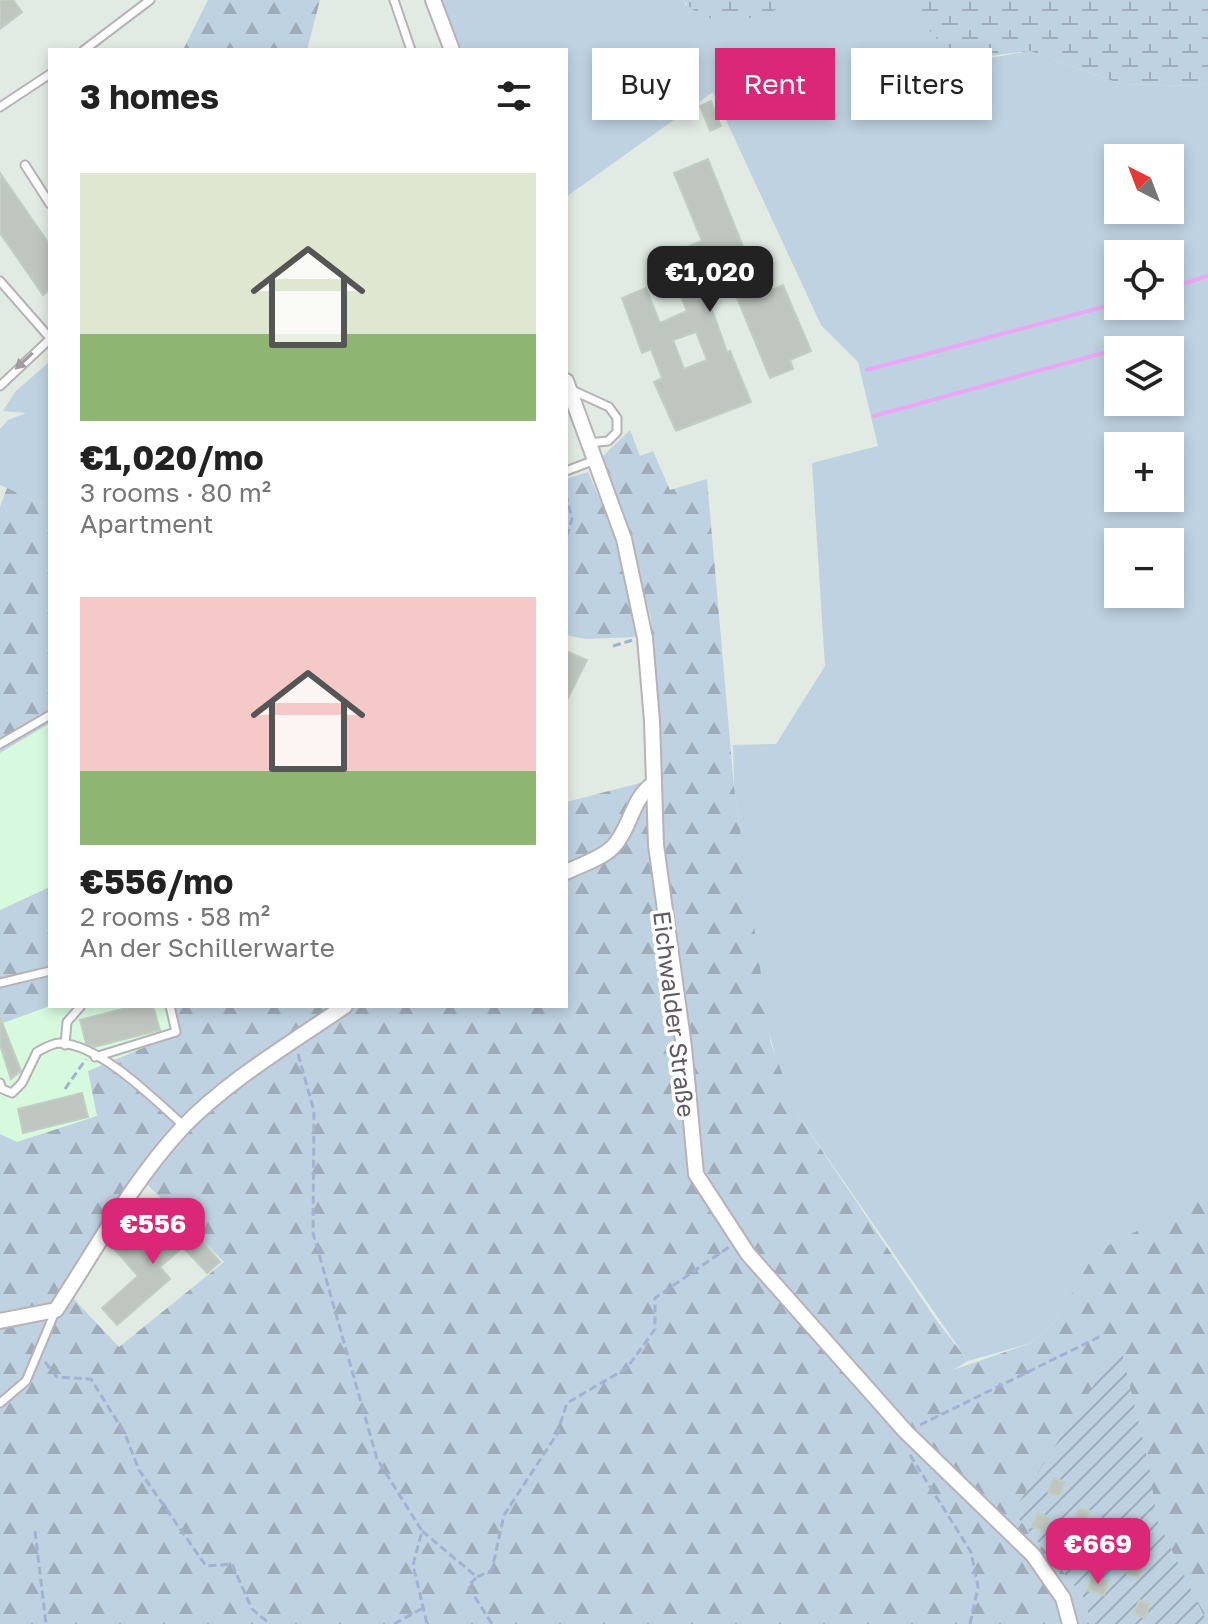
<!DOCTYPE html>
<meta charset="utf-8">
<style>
:root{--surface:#fff;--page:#f6f6f6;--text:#222;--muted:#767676;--accent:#db2777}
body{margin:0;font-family:"Golos Text",sans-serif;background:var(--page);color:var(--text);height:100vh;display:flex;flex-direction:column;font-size:30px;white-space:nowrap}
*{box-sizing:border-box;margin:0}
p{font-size:26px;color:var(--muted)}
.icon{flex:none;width:44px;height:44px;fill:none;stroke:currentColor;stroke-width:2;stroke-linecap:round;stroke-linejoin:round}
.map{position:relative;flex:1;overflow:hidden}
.panel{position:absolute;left:48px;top:48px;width:520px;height:960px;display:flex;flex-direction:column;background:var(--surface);border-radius:0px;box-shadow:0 4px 12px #0003}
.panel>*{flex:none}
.top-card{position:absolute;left:592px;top:48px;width:496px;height:72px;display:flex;gap:16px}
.needle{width:52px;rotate:318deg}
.fabs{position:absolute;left:1104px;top:144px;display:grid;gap:16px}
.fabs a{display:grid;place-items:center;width:80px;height:80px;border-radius:0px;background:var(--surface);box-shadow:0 4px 12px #0003;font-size:40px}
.price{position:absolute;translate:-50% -68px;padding:0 18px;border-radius:16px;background:var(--accent);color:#fff;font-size:26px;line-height:52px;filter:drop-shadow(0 2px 4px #0008)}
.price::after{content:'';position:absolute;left:50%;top:48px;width:24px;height:18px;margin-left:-12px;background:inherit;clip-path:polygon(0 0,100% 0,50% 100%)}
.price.selected{background:#222;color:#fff}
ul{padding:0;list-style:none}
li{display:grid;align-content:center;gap:16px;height:424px;padding:0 32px}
li span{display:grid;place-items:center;height:248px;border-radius:0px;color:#555}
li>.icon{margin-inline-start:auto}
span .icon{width:144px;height:144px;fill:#fffc;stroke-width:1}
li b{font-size:34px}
h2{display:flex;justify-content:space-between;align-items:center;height:96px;padding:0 32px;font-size:34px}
.pill{padding:0 28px;border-radius:0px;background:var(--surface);box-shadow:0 4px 12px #0003;font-size:28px;line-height:72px}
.pill.selected{background:var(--accent);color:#fff}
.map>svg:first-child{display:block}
.commercial{fill:#d7fade}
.green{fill:#bfd2e1;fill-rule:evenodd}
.forest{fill:url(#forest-firs);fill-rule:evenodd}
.wetland{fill:url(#wetland-marsh)}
.garden{fill:url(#garden-furrows)}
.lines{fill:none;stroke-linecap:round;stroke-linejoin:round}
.stream{stroke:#eba6f6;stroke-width:4}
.building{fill:#bec6bf;stroke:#c0cfc2;stroke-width:2;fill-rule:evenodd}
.lane-casing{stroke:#b7b2b7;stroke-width:11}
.street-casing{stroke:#b7b2b7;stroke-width:18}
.path{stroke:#a4b2d1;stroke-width:3;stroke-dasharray:8 4;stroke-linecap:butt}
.lane{stroke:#fff;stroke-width:7}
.street{stroke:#fff;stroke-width:14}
.oneway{fill:#a09ca0}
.labels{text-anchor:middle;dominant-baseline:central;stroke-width:7;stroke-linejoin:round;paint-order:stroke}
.street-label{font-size:24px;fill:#605a60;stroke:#fff}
</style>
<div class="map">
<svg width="1208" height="1624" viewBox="0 0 1208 1624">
<defs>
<pattern id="forest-firs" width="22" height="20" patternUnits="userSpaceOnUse" patternTransform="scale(2)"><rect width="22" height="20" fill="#bfd2e1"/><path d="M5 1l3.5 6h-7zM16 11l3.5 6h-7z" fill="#9fadba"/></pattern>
<pattern id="wetland-marsh" width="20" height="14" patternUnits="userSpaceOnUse" patternTransform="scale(2)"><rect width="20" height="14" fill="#bfd2e1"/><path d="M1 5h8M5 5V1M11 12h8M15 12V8" fill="none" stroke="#9fadba"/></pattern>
<pattern id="garden-furrows" width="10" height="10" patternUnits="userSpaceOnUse" patternTransform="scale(2)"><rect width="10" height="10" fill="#bfd2e1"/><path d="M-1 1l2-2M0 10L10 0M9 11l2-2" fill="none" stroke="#9fadba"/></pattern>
</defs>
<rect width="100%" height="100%" fill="#e1ebe3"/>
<g class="commercial">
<path d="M50,723V887L0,910V753Z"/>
<path d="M50,1006H174L181,1032L88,1071L98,1116L17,1142L0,1134V1024Z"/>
</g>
<g class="green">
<path d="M437,0H683L686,5L699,0H1136L979,60L1030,51L1121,84L1197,86L1208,83V1619L1080,1282L1057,1319L1031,1343L968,1361L798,1115L780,1073L766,1021L734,787L733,745L776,744L825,666L812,463L878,446L858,362L821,325L713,92L566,197V50H456ZM1118,158H1170V210H1118ZM1118,254H1170V306H1118ZM1118,350H1170V402H1118ZM1118,446H1170V498H1118ZM1118,542H1170V594H1118Z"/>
<path d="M50,361V497L42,504L0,485V429L8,420L26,413L3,411L15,392Z"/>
</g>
<g class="forest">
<path d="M208,0H320L307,50H183Z"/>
<path d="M630,430L640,456L653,451L670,490L707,479L734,787L771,1044L798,1115L934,1317L968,1361L953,1370L1031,1343L1057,1319L1089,1263L1107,1246L1145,1227L1208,1188V1624H0V1134L17,1142L97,1116L88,1071L181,1032L174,1006H566V802L640,783L644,800L663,794L651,618L603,456ZM144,1181L224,1262L119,1347L70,1295Z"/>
<path d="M588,472L618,542L638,637L585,639L566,635V479Z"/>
<path d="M7,488L42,504L50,497V723L0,753V507Z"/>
<path d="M50,887V1006L0,1024V910Z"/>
</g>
<g class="wetland">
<path d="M683,0H797C762,17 713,37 683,0Z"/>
<path d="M914,0H1208V83L1197,86L1121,84L1030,51L963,59L946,49L929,30Z"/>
</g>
<path class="garden" d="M1120,1344L1149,1466L1157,1520L1208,1624H1092L1083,1596L1013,1512Z"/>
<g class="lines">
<g class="stream">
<path d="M1170,288L1208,276"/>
<path d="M867,370L1118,303"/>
<path d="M874,416L1103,353"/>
</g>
</g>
<g class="building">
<path d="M0,0H13L22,12L0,29Z"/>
<path d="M711,101L721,126L710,131L700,106Z"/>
<path d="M708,159L762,294L783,285L811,351L790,360L793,369L770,378L724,266L700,275L727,352L730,351L751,402L676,431L654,382L662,378L651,349L642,353L622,298L646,288L660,323L687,311L676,284L655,292L651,280L661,276L655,260L702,241L674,173ZM696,332L707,360L684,369L673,340Z"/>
<path d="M0,173L50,245V290L43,295L0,233Z"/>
<path d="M566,651L587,660L566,702Z"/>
<path d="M134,1006H153L160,1030L94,1047L86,1043L80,1020Z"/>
<path d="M0,1017L21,1071L11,1079L0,1045Z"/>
<path d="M82,1093L88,1117L23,1133L18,1109Z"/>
<path d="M183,1219L220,1262L207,1273L183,1247L160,1267L170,1279L117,1325L102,1308L138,1276L110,1244L123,1227L146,1252Z"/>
<path d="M1053,1478L1065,1482L1059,1496L1048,1492Z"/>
<path d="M1078,1508L1090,1511L1085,1525L1074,1521Z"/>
<path d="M1037,1513L1049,1517L1043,1531L1032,1527Z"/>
<path d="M1113,1527L1130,1532L1125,1546L1108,1540Z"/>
<path d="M1064,1544L1077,1547L1071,1561L1060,1557Z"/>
<path d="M1132,1561L1144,1565L1138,1578L1127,1574Z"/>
<path d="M1092,1576L1109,1581L1104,1595L1087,1590Z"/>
<path d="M1139,1600L1150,1604L1145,1618L1134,1614Z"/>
</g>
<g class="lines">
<g class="lane-casing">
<g id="lane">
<path d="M394,0L411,50"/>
<path d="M84,50L150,0"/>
<path d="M0,107L50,74"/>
<path d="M25,165L50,204"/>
<path d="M0,281L50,338"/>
<path d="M0,386L50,339"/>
<path d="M572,390L609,407L617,418V432L608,441L588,443"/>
<path d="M566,471L595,460"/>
<path d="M0,744L50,715"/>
<path d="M0,983L50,971"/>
<path d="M65,1045L67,1022L81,1006"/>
<path d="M95,1057L176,1032L170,1006"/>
<path d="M0,1083L2,1089L12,1093L22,1083L37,1052C44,1048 53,1043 60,1043C101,1045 155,1100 184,1126"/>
<path d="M0,1403L26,1381L55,1312"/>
</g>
</g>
<g class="street-casing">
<g id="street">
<path d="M433,0L452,50"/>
<path d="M566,381L624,539L645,638L652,721L656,845L684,1047L696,1174L748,1254L906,1432L1033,1555L1063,1598L1070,1624"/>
<path d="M566,872C581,865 600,859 612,848C631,829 631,799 653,784"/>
<path d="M0,1321L56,1310C96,1249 132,1182 182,1128C228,1080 290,1044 345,1006"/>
</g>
</g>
<g class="path">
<path d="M566,494L572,519L566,539"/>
<path d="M613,646L633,640"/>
<path d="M298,1054L314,1111L313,1233L377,1459L422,1531L413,1565L427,1624"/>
<path d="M65,1089L86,1059"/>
<path d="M45,1362L57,1377L91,1379L125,1434L139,1470L206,1566L232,1564L252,1609L270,1624"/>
<path d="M920,1425L1103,1335"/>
<path d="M910,1455L971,1552L978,1587L970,1624"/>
<path d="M35,1531L46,1624"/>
<path d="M422,1531L477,1577L492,1570L504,1515L557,1434L567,1403L627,1368L655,1329V1298L729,1247"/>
<path d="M476,1578L468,1586L492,1624"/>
<path d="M394,1624L423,1608"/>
</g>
<use href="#lane" class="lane"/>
<use href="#street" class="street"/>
</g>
<defs><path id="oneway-solid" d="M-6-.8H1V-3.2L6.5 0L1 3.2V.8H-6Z" transform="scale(2)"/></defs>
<use class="oneway" href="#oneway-solid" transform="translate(24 361) rotate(137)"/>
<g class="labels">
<g class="street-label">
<text transform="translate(675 1014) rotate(83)">Eichwalder Straße</text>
</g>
</g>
</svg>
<div class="fabs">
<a><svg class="needle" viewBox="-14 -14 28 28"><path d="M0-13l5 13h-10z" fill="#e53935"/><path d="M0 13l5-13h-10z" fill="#767676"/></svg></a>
<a><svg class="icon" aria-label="locate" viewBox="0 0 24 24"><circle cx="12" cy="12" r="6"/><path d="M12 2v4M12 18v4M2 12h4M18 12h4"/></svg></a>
<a><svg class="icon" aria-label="layers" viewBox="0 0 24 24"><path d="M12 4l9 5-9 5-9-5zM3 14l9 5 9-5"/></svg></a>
<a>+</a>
<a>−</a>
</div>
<b class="price selected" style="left:710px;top:314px">€1,020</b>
<b class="price" style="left:153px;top:1266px">€556</b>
<b class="price" style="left:1098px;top:1586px">€669</b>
<div class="top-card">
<a class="pill">Buy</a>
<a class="pill selected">Rent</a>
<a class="pill">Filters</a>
</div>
<section class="panel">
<h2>3 homes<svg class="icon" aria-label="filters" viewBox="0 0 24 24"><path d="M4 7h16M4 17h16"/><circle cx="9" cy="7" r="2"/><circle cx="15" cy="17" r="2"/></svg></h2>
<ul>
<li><span style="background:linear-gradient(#dfe7d0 65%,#8fb573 0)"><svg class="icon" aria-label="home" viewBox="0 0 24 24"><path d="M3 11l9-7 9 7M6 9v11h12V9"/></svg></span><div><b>€1,020/mo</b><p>3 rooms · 80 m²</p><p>Apartment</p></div></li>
<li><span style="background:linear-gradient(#f6c9c9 70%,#8fb573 0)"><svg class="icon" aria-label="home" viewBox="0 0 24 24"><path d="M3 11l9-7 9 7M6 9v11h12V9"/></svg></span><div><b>€556/mo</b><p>2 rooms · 58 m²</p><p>An der Schillerwarte</p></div></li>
</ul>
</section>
</div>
